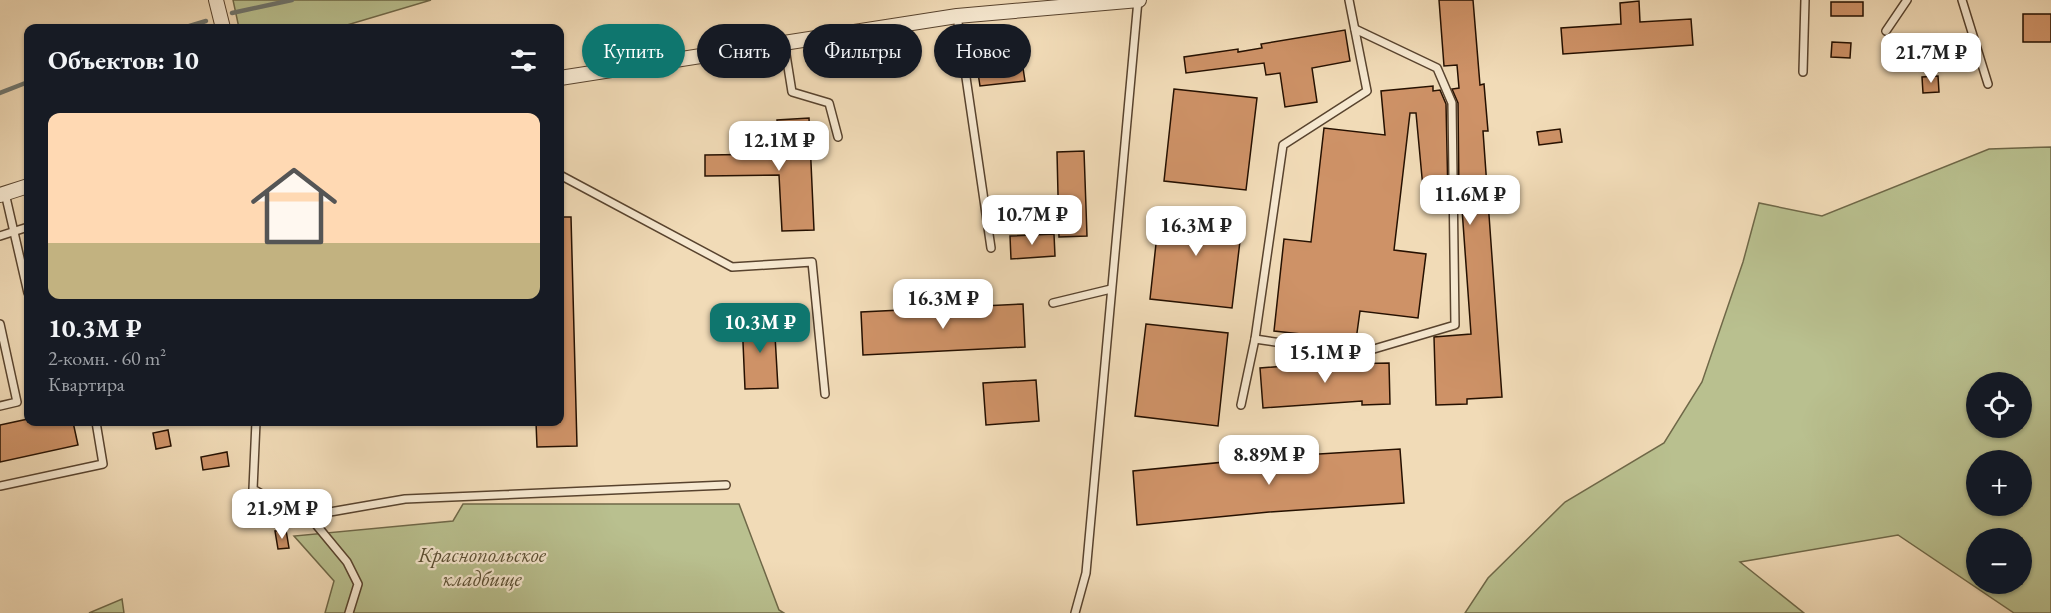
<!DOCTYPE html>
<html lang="ru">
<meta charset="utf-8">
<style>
:root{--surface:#171b24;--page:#20242c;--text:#f1f3f6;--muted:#9ea1a6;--accent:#0f766e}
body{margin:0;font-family:"EB Garamond",serif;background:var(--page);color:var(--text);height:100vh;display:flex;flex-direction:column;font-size:22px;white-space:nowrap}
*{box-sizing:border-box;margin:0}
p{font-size:20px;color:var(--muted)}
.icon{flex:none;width:33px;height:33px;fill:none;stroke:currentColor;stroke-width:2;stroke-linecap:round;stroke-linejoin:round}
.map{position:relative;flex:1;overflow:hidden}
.side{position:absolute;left:24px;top:24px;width:540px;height:402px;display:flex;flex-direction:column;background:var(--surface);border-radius:12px;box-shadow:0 2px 4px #0004}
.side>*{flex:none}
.banner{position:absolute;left:582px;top:24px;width:570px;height:54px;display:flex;gap:12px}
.controls{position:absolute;left:1966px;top:372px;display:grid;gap:12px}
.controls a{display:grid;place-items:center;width:66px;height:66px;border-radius:50%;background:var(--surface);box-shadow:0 2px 4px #0004;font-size:30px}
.price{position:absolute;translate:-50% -51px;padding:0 14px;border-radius:12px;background:#fff;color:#222;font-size:20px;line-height:39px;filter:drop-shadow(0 2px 3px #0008)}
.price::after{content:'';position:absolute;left:50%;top:36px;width:18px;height:14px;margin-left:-9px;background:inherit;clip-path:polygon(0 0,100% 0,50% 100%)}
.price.selected{background:var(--accent);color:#fff}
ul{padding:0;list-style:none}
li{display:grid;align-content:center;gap:12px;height:318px;padding:0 24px}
li span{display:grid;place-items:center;height:186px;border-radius:12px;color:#555}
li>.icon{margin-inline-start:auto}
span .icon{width:108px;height:108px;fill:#fffc;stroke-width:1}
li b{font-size:26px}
h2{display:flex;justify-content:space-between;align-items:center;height:72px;padding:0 24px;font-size:26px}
.chip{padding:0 21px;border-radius:27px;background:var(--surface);box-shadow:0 2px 4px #0004;font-size:21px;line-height:54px}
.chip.selected{background:var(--accent);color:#fff}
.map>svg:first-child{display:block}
.green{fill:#b9c08f;stroke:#6f6848;stroke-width:1.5;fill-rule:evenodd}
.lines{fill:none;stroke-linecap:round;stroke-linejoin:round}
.stream{stroke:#6e756e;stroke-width:4.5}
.building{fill:#ce9267;stroke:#251000;stroke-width:1.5}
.lane-casing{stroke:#58432e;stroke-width:10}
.street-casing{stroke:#58432e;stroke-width:16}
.lane{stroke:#f6e8d0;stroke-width:7}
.street{stroke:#f6e8d0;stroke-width:14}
.labels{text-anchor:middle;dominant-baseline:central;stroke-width:4.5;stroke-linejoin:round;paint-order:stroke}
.park-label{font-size:21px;font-style:italic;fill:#594e32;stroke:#f6e8d0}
</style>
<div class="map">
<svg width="2051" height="613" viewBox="0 0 2051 613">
<rect width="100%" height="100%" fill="#f1dbb7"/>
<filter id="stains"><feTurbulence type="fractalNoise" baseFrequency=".00333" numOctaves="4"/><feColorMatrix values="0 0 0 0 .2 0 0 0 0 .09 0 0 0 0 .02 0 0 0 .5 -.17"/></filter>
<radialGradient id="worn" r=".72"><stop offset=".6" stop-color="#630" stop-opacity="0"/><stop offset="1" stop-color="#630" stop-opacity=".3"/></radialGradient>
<g class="green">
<path d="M233,0H431L337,28H239Z"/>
<path d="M2051,147V613H2014L1898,535L1740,562L1804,613H1465L1488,578L1565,502L1664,443L1702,382L1743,262L1759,203L1822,216L1989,149ZM2022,382V428H1977V382ZM1977,460H2022V506H1977ZM1977,538H2022V584H1977Z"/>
<path d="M463,504H739L779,610L784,613H325L334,581L294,536L453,521Z"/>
<path d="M122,599L124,613H89Z"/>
</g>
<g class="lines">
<g class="stream">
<path d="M232,13L292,0"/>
<path d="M183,28L206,21"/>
<path d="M0,93L28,82"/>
</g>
</g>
<g class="building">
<path d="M1439,0H1473L1480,85L1484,84L1488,131H1483L1502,397L1467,399V404L1436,405L1434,337L1471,334L1461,195L1459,196L1458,103L1452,89L1459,88L1457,65L1444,66Z"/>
<path d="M1639,1L1640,22L1691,19L1693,45L1563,54L1561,28L1621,24L1620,3Z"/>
<rect x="1831" y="2" width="32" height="14"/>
<rect x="2023" y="14" width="28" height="28"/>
<path d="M1345,30L1350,61L1312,68L1317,102L1285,107L1280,73L1266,75L1264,63L1186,73L1184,57L1238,49V52L1262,48L1261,44Z"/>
<path d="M1905,40L1906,54L1891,55V41Z"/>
<path d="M1832,42L1851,43L1850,58L1831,57Z"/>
<path d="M1023,68L1025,81L980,86L978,73Z"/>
<path d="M1938,76L1939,92L1923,93L1922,77Z"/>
<path d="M1433,86V91L1440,90L1446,104L1448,197L1424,199L1416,113H1410L1394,250L1426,254L1418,318L1360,311L1356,340L1274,331L1284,239L1311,242L1324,128L1385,135L1381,91Z"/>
<path d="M1174,89L1257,98L1246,190L1164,181Z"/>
<path d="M809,118L814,230L782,231L779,175L705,176V155L778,154L777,120Z"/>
<path d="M1560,129L1562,142L1539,145L1537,132Z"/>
<path d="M1084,151L1087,236L1059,237L1057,152Z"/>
<path d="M1160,207L1243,216L1232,308L1150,299Z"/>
<path d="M560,217H571L577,446L537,447L536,422H560Z"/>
<path d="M1054,234L1055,256L1011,259L1010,236Z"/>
<path d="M1023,304L1025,347L863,355L861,312Z"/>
<path d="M774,318L778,388L745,389L742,319Z"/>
<path d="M1146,324L1228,333L1218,426L1135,416Z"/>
<path d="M1340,362V364L1389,363L1390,404L1362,405V401L1263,408L1260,368Z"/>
<path d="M1036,380L1039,421L986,425L983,383Z"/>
<path d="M28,419V422H73L78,445L0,462V425Z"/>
<path d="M168,430L171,446L156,449L153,433Z"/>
<path d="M1400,449L1404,503L1269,512L1137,525L1133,471L1286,456Z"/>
<path d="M227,452L229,466L203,470L201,457Z"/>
<path d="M286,530L289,548L278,549L275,531Z"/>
</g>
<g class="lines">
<g class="lane-casing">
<g id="lane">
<path d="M1962,0L1988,84"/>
<path d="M957,16L991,248"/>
<path d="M1886,31L1907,0"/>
<path d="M784,42L792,92L829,103L838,137"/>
<path d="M1803,72L1805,0"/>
<path d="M560,175L732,267L812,262L825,394"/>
<path d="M5,193L28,293"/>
<path d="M0,236L28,227"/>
<path d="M1053,303L1111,289"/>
<path d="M0,324L17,402L0,406"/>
<path d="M1255,339L1357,354L1455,325L1452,103L1437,68L1355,29"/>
<path d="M1241,405L1255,339L1283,145L1367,91L1349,0"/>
<path d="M256,422L253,489L288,509L330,512L405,499L726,485"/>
<path d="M0,486L103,464L96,422"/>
<path d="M304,510L347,562L358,584L349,613"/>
<path d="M1075,613L1086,573L1138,0"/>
</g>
</g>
<g class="street-casing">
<g id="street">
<path d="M216,0L223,28"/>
<path d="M560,78L957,16L1139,0"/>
<path d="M0,195L28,186"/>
</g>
</g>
<use href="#lane" class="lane"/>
<use href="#street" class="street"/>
</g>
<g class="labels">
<g class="park-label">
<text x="482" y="554">Краснопольское<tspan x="482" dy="24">кладбище</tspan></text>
</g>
</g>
<rect width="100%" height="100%" filter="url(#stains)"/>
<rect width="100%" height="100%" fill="url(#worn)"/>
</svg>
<div class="controls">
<a><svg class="icon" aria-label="locate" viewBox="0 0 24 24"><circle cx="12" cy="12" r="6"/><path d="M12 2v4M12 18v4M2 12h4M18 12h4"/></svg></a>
<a>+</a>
<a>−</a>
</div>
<b class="price" style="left:1931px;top:84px">21.7M ₽</b>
<b class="price" style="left:779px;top:172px">12.1M ₽</b>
<b class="price" style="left:1470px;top:226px">11.6M ₽</b>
<b class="price" style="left:1032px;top:246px">10.7M ₽</b>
<b class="price" style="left:1196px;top:257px">16.3M ₽</b>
<b class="price" style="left:943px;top:330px">16.3M ₽</b>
<b class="price selected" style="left:760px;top:354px">10.3M ₽</b>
<b class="price" style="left:1325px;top:384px">15.1M ₽</b>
<b class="price" style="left:1269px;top:486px">8.89M ₽</b>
<b class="price" style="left:282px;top:540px">21.9M ₽</b>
<div class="banner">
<a class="chip selected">Купить</a>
<a class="chip">Снять</a>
<a class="chip">Фильтры</a>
<a class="chip">Новое</a>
</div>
<section class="side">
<h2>Объектов: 10<svg class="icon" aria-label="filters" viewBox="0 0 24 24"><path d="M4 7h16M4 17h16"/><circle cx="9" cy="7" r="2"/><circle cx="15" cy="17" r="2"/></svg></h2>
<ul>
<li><span style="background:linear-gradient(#ffd9b3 70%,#c2b280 0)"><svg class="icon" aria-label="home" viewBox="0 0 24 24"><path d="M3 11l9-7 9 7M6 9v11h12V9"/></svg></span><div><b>10.3M ₽</b><p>2-комн. · 60 m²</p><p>Квартира</p></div></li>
</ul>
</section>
</div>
